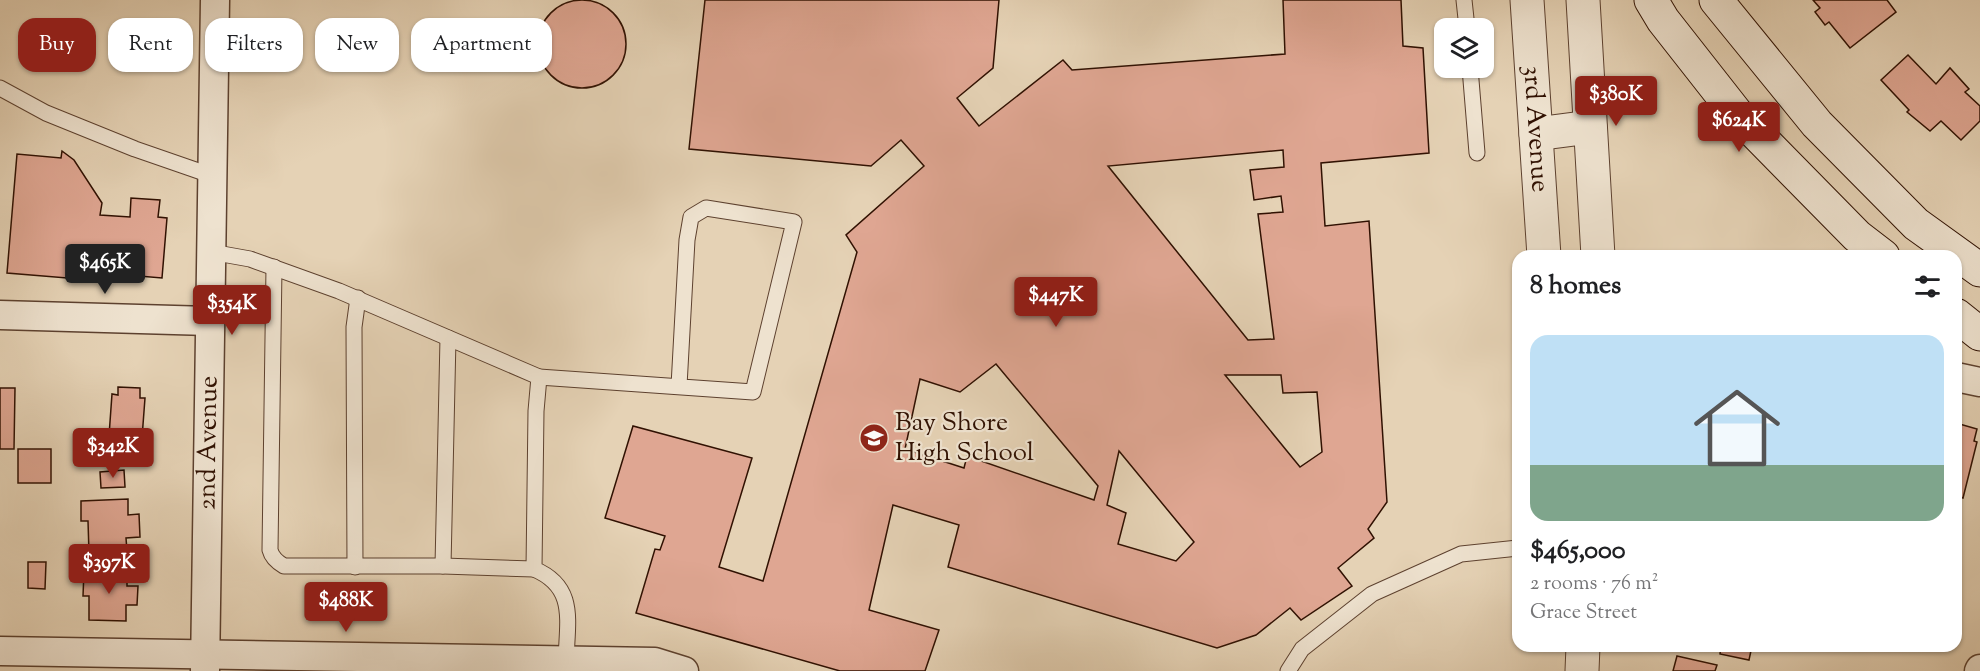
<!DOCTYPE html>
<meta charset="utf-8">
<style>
:root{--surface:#fff;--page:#f6f6f6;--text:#202124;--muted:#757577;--accent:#8f2418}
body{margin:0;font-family:"Sorts Mill Goudy",serif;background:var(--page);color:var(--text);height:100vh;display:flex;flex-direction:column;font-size:22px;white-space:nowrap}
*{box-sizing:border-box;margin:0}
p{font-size:20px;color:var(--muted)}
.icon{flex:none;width:33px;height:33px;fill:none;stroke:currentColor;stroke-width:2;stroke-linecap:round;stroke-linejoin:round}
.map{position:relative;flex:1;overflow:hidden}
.panel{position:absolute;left:1512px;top:250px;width:450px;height:402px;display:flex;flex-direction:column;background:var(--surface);border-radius:18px;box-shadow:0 2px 4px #0004}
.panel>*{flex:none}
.guide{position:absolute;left:18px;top:18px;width:570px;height:54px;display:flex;gap:12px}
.fabs{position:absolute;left:1434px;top:18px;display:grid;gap:12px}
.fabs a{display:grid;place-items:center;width:60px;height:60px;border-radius:12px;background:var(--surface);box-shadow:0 2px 4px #0004;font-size:30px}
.price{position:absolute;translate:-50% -51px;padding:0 14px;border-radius:6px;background:var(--accent);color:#fff;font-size:20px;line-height:39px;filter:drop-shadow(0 2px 3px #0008)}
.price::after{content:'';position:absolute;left:50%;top:36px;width:18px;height:14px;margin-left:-9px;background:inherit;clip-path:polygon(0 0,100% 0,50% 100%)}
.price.on{background:#222;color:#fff}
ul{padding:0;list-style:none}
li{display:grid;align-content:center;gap:12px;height:318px;padding:0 18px}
li span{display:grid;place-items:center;height:186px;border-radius:18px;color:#555}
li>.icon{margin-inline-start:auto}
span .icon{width:108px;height:108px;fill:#fffc;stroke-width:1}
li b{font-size:26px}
h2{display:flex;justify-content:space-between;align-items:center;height:72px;padding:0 18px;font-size:26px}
.tag{padding:0 21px;border-radius:18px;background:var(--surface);box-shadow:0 2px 4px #0004;font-size:21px;line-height:54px}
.tag.on{background:var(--accent);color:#fff}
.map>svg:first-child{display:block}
.building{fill:#dfa692;stroke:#301102;stroke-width:1.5;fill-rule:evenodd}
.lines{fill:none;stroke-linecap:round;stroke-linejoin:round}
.service-casing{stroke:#5d412f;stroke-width:17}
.minor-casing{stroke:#5d412f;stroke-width:31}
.tertiary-casing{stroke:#5d412f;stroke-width:35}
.secondary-casing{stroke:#301102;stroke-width:35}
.service{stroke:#eee2cf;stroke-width:15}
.minor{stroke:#eee2cf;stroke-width:28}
.tertiary{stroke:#eee2cf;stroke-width:33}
.secondary{stroke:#eee2cf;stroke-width:33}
.labels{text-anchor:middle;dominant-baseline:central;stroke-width:4.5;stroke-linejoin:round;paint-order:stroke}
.street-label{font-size:26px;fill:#301102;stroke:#eee2cf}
.poi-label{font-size:26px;fill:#301102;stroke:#eee2cf;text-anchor:start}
</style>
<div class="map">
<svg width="1980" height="671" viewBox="0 0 1980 671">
<rect width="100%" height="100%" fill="#e5d2b5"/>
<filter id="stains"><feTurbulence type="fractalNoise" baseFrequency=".00333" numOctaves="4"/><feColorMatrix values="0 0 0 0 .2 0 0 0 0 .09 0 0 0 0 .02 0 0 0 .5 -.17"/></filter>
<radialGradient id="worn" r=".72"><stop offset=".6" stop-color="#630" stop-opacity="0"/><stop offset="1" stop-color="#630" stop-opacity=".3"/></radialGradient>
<g class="building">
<path d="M705,0H999L993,68L957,98L979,126L1063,60L1072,70L1285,54L1283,0H1401L1403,46L1423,48L1429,153L1321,163L1325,226L1369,221L1387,502L1368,529L1374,538L1338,568L1352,586L1301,620L1290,608L1256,635L1217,648L948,567L959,525L893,505L869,610L939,630L925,671H840L636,613L655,549L660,550L665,536L605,518L633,426L752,458L719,567L763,581L857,252L846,235L924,166L901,140L871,166L689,149ZM1283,150L1284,167L1250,170L1254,200L1281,196L1283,212L1258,214L1274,339L1248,340L1108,166ZM996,364L1098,486L1094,500L967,456L964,468L905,449L920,379L960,392ZM1225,375H1281L1283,393L1317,392L1322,452L1300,467ZM1119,451L1194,542L1176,561L1118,544L1126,513L1107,505Z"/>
<path d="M1813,0H1887L1896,12L1850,48L1829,22L1825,25L1815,12L1820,8Z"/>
<circle cx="582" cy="44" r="44"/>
<path d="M1908,55L1936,84L1950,68L1969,89L1965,92L1980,106V121L1961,140L1941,121L1930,131L1907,112L1909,110L1881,80Z"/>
<path d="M62,151L74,160L102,203L100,215L130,217L131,198L160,200L158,217L167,218L162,278L68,270L67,278L7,273L17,154L61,158Z"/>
<path d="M118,387L140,388V398H145L142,438L109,436L112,394L118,395Z"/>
<path d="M0,388H15L14,449H0Z"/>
<path d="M1956,423L1977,429L1974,441L1977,442L1963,498L1956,496Z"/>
<rect x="18" y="449" width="33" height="34"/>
<path d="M124,470L125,487L101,488L100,472Z"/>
<path d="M128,499V515L139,514L140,537L126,538L127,551L89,553L88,521H81V501Z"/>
<path d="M28,562H46L45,589L28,588Z"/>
<path d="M84,571L127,572V586H138L137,605H126V621L89,620V596H83Z"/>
<path d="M1721,646H1752L1749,660L1720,654Z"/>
<path d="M1677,656L1717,665L1715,671H1673Z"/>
</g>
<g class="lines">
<g class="service-casing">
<g id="service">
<path d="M1464,0L1467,28"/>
<path d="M1470,68L1477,153"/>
<path d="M0,88L46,113L135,149L213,176"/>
<path d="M211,252L250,259L339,291L539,377L536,411L534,569C577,587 567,621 566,661"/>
<path d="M274,267L270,550C272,558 277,562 284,566H443L448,338"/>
<path d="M539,377L753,392L794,222L706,208L691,217L687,240L679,386"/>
<path d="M443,566L534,569"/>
<path d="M355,567L354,327L358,298"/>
<path d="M1288,671L1302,649L1372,594L1461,554L1518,548"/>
</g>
</g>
<g class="minor-casing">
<g id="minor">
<path d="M0,315L209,321"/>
<path d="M1956,377L1980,382"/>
<path d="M0,651L655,662L684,671"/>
<path id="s1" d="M205,671L215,0"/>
<path d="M1979,671L1980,669"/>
</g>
</g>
<g class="tertiary-casing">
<g id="tertiary">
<path id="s2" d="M1527,0L1544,256"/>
<path d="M1583,0L1598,256"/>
<path d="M1536,134L1590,127"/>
<path d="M1582,671L1583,646"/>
</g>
</g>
<g class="secondary-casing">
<g id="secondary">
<path d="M1651,0L1663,20L1736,113L1857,236L1883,256"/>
<path d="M1716,0L1817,124L1916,224L1980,270"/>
<path d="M1956,315L1980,334"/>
</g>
</g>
<use href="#service" class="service"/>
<use href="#minor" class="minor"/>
<use href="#tertiary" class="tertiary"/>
<use href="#secondary" class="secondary"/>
</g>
<defs>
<g id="school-disc" transform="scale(1.5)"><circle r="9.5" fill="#8f2418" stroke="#eee2cf"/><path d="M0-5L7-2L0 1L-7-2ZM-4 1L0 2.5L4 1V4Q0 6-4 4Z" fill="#fff"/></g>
</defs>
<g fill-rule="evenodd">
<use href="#school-disc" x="874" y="438"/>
</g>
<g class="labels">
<g class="street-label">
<text stroke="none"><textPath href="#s2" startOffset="129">3rd Avenue</textPath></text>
<text stroke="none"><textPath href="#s1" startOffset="228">2nd Avenue</textPath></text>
</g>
<g class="poi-label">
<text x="895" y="423">Bay Shore<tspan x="895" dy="30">High School</tspan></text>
</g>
</g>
<rect width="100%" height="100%" filter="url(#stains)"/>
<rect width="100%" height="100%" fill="url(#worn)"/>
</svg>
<div class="fabs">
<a><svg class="icon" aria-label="layers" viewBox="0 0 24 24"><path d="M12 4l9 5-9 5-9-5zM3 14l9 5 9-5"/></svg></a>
</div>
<b class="price" style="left:1616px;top:127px">$380K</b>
<b class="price" style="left:1739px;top:153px">$624K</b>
<b class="price on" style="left:105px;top:295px">$465K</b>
<b class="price" style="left:1056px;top:328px">$447K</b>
<b class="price" style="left:232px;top:336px">$354K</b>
<b class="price" style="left:113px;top:479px">$342K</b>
<b class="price" style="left:109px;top:595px">$397K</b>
<b class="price" style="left:346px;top:633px">$488K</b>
<div class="guide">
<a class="tag on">Buy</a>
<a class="tag">Rent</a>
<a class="tag">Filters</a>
<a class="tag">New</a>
<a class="tag">Apartment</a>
</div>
<section class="panel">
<h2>8 homes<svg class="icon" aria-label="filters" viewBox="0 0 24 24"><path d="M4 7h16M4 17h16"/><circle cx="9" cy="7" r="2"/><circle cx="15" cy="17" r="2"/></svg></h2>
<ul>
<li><span style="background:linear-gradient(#bfe0f5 70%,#7fa58c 0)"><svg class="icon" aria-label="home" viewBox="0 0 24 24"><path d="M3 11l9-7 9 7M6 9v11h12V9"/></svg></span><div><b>$465,000</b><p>2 rooms · 76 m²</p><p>Grace Street</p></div></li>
</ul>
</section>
</div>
